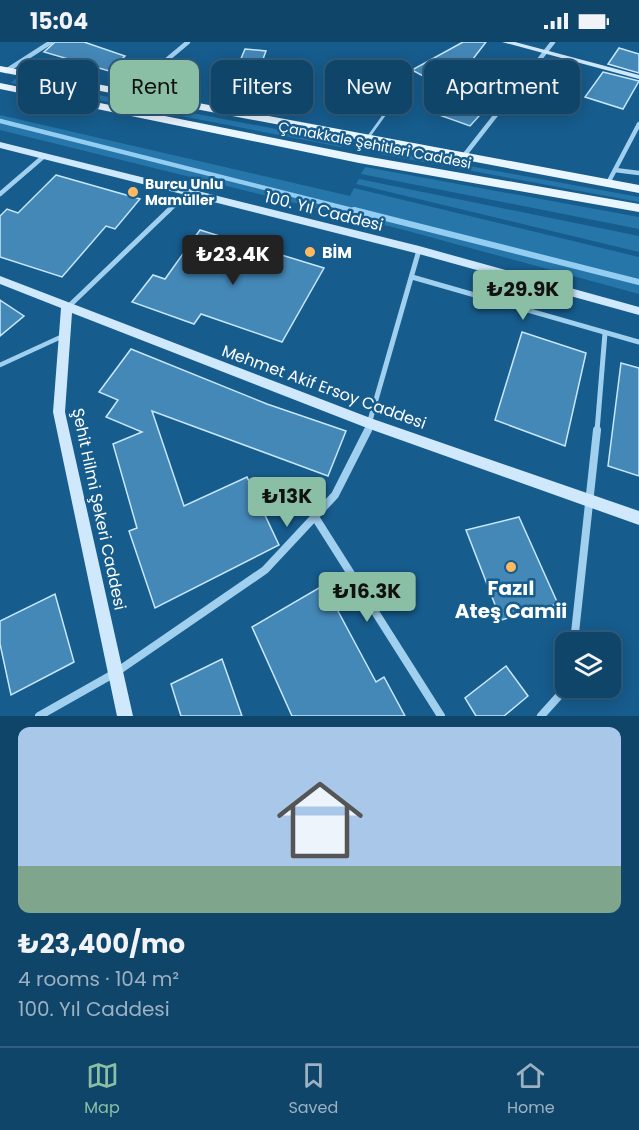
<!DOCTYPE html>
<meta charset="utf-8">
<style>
:root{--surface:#10456a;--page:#1e4f72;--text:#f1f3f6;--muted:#9cb1c1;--line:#305d7e;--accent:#8abfa5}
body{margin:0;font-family:Poppins,sans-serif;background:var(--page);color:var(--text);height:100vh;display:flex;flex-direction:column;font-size:22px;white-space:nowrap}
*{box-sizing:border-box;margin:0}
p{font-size:20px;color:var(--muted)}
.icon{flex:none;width:33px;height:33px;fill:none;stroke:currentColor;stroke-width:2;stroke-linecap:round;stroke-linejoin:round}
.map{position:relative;height:674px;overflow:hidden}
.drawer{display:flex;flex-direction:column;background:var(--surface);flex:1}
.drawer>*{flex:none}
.guide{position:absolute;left:18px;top:18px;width:603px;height:54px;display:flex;gap:12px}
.fabs{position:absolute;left:555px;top:590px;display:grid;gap:12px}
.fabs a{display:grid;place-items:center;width:66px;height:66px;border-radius:12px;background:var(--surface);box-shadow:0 3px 15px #0003,0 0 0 2px var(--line);font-size:30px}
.price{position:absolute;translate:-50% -51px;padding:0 14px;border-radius:6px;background:var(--accent);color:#111;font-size:20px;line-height:39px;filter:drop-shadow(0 2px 3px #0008)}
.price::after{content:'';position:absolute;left:50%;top:36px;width:18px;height:14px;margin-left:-9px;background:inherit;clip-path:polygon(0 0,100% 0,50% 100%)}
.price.current{background:#222;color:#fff}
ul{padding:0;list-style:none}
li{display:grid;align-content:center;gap:12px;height:318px;padding:0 18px}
li span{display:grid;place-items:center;height:186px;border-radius:12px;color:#555}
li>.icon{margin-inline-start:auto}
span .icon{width:108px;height:108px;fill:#fffc;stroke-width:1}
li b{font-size:26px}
.pill{padding:0 21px;border-radius:12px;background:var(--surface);box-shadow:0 3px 15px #0003,0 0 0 2px var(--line);font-size:21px;line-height:54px}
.pill.current{background:var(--accent);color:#111}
.status{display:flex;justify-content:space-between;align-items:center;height:42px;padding:0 30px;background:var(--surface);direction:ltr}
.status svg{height:16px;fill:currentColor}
.tab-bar{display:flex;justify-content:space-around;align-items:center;height:84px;border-top:2px solid var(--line);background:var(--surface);font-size:16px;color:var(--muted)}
.tab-bar a{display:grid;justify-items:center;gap:3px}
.tab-bar .current{color:var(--accent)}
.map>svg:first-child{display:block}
.green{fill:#2676aa}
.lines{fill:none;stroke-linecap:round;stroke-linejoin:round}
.stream-far1{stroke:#93cef2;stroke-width:4.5}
.stream{stroke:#93cef2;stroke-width:6}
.building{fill:#4488b8;stroke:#c7e7fb;stroke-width:1.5}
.lane-far1{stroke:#a1d0ef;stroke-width:3}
.lane{stroke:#a1d0ef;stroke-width:4.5}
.street-far2{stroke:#a1d0ef;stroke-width:4.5}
.street-far1{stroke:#a1d0ef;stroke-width:5}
.street{stroke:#a1d0ef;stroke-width:8}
.secondary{fill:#cfe8fb;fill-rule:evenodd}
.primary{fill:#e9f5ff;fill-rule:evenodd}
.poi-dot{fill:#ffb95f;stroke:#165c8d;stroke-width:2}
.labels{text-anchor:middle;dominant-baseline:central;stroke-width:5;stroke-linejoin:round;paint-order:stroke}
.far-street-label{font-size:14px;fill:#fff;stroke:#165c8d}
.far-poi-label{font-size:14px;font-weight:bold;fill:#fff;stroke:#165c8d;text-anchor:start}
.street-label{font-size:16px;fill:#fff;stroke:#165c8d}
.poi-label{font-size:16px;font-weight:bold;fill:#fff;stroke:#165c8d;text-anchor:start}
.near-poi-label{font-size:20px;font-weight:bold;fill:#fff;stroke:#165c8d}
</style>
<div class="status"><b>15:04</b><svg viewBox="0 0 49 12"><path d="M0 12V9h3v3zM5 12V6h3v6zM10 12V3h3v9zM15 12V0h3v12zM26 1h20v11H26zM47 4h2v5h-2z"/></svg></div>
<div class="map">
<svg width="639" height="674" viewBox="0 0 639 674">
<rect width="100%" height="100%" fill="#165c8d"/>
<g class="green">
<path d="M15,37L344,100L345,103L341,105L11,41Z"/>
<path d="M0,73L350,154L354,146L639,215V252L404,188L0,88Z"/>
<path d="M382,108L639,155V160L380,112L379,108Z"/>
<path d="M365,125L639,175V187L361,132Z"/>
<path d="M359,137L639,194V210L356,142Z"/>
</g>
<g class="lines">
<path class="stream-far1" d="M0,79L360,170"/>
<path class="stream" d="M354,168L639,240"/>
</g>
<g class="building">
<path d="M55,0H84L125,14L109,29L44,10Z"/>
<path d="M463,0H486L466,26L509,41L470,84L428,69L449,48L412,28Z"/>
<path d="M619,6L639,12V31L608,22Z"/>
<path d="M245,7L266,9L259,28L237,26Z"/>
<path d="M603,30L639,39L623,67L585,55Z"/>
<path d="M56,133L140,157L115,187L106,184L62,235L0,215V174L7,167L18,171Z"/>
<path d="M200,188L324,226L282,300L201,272L194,282L132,260L153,233L165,237Z"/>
<path d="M0,258L24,274L0,294Z"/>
<path d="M522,290L586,311L565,404L495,378Z"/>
<path d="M131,307L267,362L346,389L328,434L152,369L184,464L247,435L279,503L155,566L129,489L137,486L113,402L142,390L106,375L118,358L99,350Z"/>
<path d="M621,321L639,326V434L608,424Z"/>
<path d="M519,475L558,562L501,578L466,488Z"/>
<path d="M324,543L376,640L384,635L405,674H292L252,585Z"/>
<path d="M55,552L74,620L11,653L0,602V579Z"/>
<path d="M222,617L242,674H181L171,642Z"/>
<path d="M506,624L528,654L504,674H476L465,656Z"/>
</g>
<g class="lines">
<path class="lane-far1" d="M367,97L410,37"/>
<path class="lane" d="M0,323L63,294"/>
<g class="street-far2">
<path d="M6,29L51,0"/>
<path d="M126,52L188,0"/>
<path d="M463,115L553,0"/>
<path d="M615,128L639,131"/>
<path d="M608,141L639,82"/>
<path d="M0,152L43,115"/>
<path d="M167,170L186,152"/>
</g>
<g class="street-far1">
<path d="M412,235L639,300"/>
<path d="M68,265L169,168"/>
<path d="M367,389L419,208"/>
<path d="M597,389L605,291"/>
</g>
<g class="street">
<path d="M315,475L441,674"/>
<path d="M574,600L597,388"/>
<path d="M39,674L115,631L265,528L335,453L368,388"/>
<path d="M541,674L567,645"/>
</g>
<g class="secondary">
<path d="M502,0H515L639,33V37Z"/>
<path d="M0,100L419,204L639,265V273L419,212L0,106Z"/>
<path d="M0,234L373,377L639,469V483L367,386L72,271L65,370L133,674H117L53,370L61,266L0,242Z"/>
</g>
<g class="primary">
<path d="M0,24L639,143V151L0,30Z"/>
<path d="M0,41L359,113L639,162V170L359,121L0,47Z"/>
</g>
</g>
<g class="poi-dot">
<circle cx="133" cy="150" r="6"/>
<circle cx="310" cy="210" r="6"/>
<circle cx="511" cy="525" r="6"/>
</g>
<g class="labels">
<g class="far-street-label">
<text transform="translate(375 103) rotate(11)">Çanakkale Şehitleri Caddesi</text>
</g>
<g class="far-poi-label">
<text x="145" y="142">Burcu Unlu<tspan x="145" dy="16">Mamüller</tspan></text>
</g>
<g class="street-label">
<text transform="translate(324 169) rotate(14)">100. Yıl Caddesi</text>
<text transform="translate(324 345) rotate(20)">Mehmet Akif Ersoy Caddesi</text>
<text transform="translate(99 467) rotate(78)">Şehit Hilmi Şekeri Caddesi</text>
</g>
<g class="poi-label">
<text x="322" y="210">BİM</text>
</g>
<g class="near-poi-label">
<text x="511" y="546">Fazıl<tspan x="511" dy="23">Ateş Camii</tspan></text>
</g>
</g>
</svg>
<div class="fabs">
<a><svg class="icon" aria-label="layers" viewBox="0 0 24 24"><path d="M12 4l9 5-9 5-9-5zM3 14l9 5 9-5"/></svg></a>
</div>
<b class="price current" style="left:233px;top:244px">₺23.4K</b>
<b class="price" style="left:523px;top:279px">₺29.9K</b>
<b class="price" style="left:287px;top:486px">₺13K</b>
<b class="price" style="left:367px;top:581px">₺16.3K</b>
<div class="guide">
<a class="pill">Buy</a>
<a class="pill current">Rent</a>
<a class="pill">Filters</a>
<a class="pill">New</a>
<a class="pill">Apartment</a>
</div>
</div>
<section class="drawer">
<ul>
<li><span style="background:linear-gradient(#a9c7e8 75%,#7fa58c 0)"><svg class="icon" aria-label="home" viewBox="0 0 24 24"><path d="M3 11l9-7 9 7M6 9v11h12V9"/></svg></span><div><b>₺23,400/mo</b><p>4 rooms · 104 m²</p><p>100. Yıl Caddesi</p></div></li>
</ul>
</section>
<nav class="tab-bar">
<a class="current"><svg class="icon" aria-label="map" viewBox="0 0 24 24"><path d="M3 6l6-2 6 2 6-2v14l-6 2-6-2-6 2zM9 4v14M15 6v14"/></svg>Map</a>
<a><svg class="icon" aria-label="saved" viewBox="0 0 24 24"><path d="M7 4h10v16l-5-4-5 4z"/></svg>Saved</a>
<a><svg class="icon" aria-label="home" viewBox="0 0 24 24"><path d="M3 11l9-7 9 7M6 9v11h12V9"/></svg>Home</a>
</nav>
